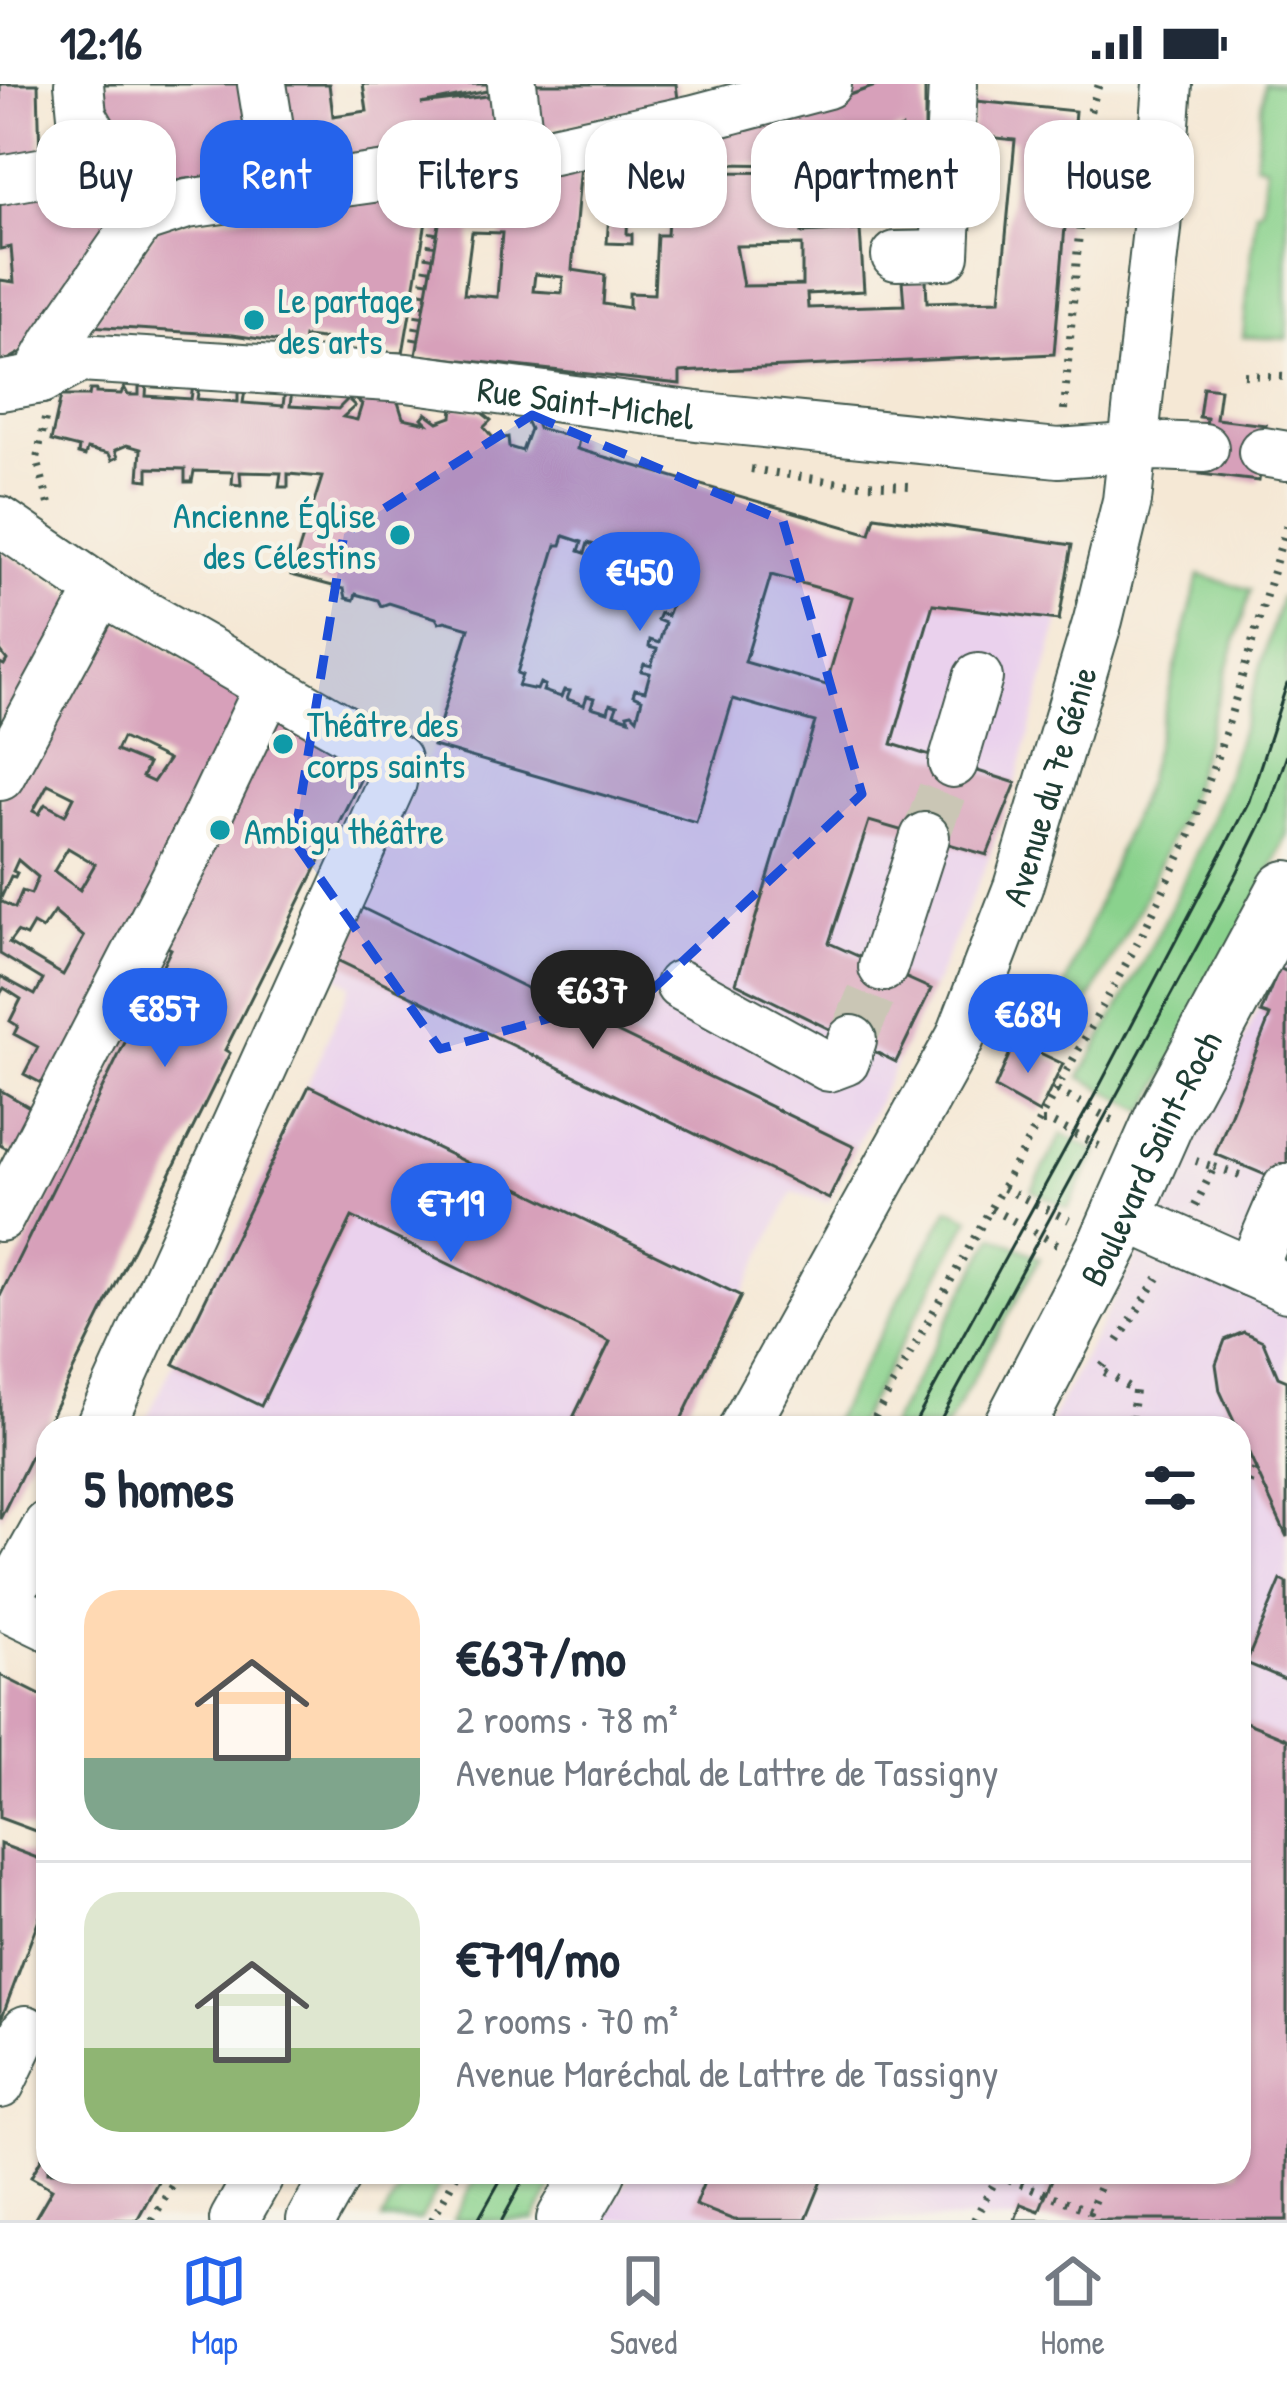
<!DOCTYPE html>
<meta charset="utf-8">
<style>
:root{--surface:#fff;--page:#f6f6f7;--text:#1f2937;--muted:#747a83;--line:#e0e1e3;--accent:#2563eb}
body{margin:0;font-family:"Patrick Hand",sans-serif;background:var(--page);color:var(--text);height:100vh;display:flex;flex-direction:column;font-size:45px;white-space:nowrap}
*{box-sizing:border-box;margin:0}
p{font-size:39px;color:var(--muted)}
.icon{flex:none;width:66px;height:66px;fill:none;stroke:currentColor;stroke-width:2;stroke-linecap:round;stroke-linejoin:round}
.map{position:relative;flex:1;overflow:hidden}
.details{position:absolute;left:36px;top:1332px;width:1215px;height:768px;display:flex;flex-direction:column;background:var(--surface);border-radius:36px;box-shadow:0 3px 9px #0004}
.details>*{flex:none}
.hud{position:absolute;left:36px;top:36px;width:1215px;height:108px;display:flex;gap:24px}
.price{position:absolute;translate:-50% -102px;padding:0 27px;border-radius:42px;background:var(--accent);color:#fff;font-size:39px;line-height:78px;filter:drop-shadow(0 3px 6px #0008)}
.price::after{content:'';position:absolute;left:50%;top:72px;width:36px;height:27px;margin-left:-18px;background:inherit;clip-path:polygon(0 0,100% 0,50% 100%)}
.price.active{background:#222;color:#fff}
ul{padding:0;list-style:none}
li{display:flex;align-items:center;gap:36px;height:300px;padding:0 48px}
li+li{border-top:3px solid var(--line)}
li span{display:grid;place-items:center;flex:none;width:336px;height:240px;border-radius:36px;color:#555}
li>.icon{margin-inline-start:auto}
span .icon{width:144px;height:144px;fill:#fffc;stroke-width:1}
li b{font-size:51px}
h2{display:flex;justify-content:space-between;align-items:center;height:144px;padding:0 48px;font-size:51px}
.chip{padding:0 42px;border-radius:36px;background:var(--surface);box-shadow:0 3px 9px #0004;font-size:42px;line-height:108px}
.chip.active{background:var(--accent);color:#fff}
.status{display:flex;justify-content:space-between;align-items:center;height:84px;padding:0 60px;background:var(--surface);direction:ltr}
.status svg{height:33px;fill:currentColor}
.dock{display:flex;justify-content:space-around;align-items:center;height:168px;border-top:3px solid var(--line);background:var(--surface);font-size:33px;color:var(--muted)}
.dock a{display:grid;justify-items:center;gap:6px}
.dock .active{color:var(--accent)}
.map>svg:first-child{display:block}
.built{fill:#ead1ed}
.green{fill:#8ad28d;stroke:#548860;stroke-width:3}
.building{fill:#d7a0ba;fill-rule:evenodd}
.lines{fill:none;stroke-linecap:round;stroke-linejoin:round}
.minor-tunnel{stroke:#cac6b5;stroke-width:48;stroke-dasharray:48 24;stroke-linecap:butt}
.minor-casing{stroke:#3f574c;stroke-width:52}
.major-casing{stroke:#3f574c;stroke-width:64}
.path{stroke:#3f574c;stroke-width:8;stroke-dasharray:3 9;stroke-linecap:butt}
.minor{stroke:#fff;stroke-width:48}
.major{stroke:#fff;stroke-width:60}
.tram{stroke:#1f3d34;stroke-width:3}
.marked{fill:#1d4ed8;fill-opacity:0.2;stroke:#1d4ed8;stroke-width:9;stroke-dasharray:24 15;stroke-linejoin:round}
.culture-dot{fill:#0f9aa8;stroke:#f7f3e8;stroke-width:4.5}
.labels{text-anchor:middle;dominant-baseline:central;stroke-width:9;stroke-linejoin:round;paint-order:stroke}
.culture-label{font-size:36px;fill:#0d838f;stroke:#f7f3e8;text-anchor:start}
.street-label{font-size:36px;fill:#1f3d34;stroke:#f7f3e8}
</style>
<div class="status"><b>12:16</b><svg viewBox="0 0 49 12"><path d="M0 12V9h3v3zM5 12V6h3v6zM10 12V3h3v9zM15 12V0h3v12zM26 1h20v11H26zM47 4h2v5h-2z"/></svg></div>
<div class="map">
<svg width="1287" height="2136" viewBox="0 0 1287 2136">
<rect width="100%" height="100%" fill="#f7f3e8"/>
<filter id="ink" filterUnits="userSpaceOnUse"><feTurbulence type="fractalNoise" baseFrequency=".00833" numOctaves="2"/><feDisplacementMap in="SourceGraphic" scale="24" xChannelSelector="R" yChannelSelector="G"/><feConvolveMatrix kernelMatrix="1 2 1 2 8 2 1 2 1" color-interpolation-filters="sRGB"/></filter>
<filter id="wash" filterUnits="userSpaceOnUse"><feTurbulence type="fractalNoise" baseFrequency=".004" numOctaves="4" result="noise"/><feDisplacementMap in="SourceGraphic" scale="48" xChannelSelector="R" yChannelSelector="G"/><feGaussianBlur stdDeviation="2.7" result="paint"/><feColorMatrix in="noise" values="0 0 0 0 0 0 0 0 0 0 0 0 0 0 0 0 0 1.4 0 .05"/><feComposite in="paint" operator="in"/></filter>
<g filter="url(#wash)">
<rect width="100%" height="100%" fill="#f5e8d5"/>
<g class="built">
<path d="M534,333L538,344L579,355L577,365L869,450L875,432L1072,461L1059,536L1038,619L1016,699L986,781L936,897L829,1119L793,1108L677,1344H142L308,999L351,901L324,884L433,662L530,345L526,336Z"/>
<path d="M1287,862V1735L1239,1853V1344H1047L1207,1036Z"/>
<path d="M632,2088H1143L1123,2136H604Z"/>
</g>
<g class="green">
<path d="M1264,0H1287V255L1243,253L1256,126L1261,125L1266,82L1255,79Z"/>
<path d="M1199,491L1251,506L1187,718L1139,825L1081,932L1057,922L1146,698Z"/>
<path d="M1281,513L1287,515V749L1257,819L1146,1028L1080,993C1122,918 1164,844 1198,765C1233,685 1256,597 1281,513Z"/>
<path d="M1062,1050L1097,1068L1068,1124L1032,1106Z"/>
<path d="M949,1124L970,1134L855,1344H829Z"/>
<path d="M994,1152L1040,1174L946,1344H889Z"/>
<path d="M409,2088H447L420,2136H382Z"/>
<path d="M479,2088H561L534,2136H453Z"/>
</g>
<g id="blocks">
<g class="building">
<path d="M0,0H38L40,74L0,75Z"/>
<path d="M91,0H256L269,87L175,96L131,110Z"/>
<path d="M272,0H329L333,32L367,27L363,0H502L503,4L421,20L504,10L510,53L339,80L338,74L284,82Z"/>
<path d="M523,0H676L678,15L528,49Z"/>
<path d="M881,0H925V54L905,60L902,44L798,81L723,80V88L798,89L802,149L860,146L864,207L807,210L808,224L904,221L902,196L926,195L927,218L1000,216L1015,56L971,51L975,17L1075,27L1054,270L680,288V300L416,271L445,106L581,80L572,186L605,191L603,220L629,224V209L654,210L657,151H667L668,134L684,128L685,112L628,125L627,150H632V160L607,159L613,72L795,30ZM472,148L502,149L497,213L464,210ZM802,161V201L743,202L736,162ZM535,190L563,193L562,209L533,207Z"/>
<path d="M925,72L924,109L908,110V73Z"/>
<path d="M104,87L120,122L33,262L0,280V196L14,198L11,163L0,165V103Z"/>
<path d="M431,109L403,269L347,266L349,258L304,253L303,261L233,251L88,242L159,142Z"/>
<path d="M139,297H147L146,312L191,315L193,302L199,303L197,315L238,318V306H245L243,319L283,322L285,306H292L290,322L338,325L348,315L355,322L343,333L357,336L362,320L358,317L362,312L404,311L398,318L403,334L427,339L422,334L426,329L438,338L452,333L453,322L481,328L491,336L484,343L495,356L508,353L509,363L522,367L530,345L526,336L534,333L538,344L579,355L577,365L870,450L875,432L1072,461L1059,536L933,520L892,660L1016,699L987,771L869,737L829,859L931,905L896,978L736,899L815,638L733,615L696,738L433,662L469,544L445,537L439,539L436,534L389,519L381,522L378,516L356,510L354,516L346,514L344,505L291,491L322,393L288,390V403H279L281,389L240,388L241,401L232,400L233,388L194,387L192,398H185V385L148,384V396L139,395L141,365L127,361L115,366L118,373L112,376L109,370L87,365L85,372L78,370L79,364L51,357L61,312H89L90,306H96V309L121,310L124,303L128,311H139ZM564,452L582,458L579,467L585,469L588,459L607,465L604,474L611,477L613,467L631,472L628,483L635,485L638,475L655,480L652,490L658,491L660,482L676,486L670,489L672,493L681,491L675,508L666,505L664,513L673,515L667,532L660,529L657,536L665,539L659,559L650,556L649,563L657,565L651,582L644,580L641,587L650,589L645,607L635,605L633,611L642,615L637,634L632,629L627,630L629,635L614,630L617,622L610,620L608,628L591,623L594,614L587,612L584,621L567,615L570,607L564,606L561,613L543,607L545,601L540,599L537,606L518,602L522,591L517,589L556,461H561ZM771,491L852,513L826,601L745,578Z"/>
<path d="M1203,303L1220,305L1216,335L1266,341L1259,397L1200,390L1207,334L1199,333Z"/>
<path d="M0,466L82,519L0,669V579L4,581L7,576L0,567Z"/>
<path d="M100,527L253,619L58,1008L24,990L38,963L14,950L18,942L10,937L21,915L4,904L0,910V892L35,911L43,896L0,870V817L15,824L22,807L31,810L38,793L18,776L13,787L17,789L15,793L11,792L0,816V716ZM122,654L168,676L153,698L142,693L148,680L116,667ZM48,700L74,713L65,731L45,720L39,730L33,727ZM68,764L95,780L80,806L54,787ZM54,828L84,853L63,891L9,859L17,848L26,852L33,840L42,845Z"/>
<path d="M269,630L366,684L225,966L230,969L0,1435V1212L171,865L157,858Z"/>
<path d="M356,821L854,1063L829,1115L331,873Z"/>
<path d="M1279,884L1287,888V1100L1215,1070L1270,932L1261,929Z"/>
<path d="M1015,957L1063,980L1039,1029L995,1004Z"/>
<path d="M309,1002L741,1212L677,1344H568L610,1258L352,1133L261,1322L174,1280Z"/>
<path d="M0,1006L45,1032L24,1074L0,1061Z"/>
<path d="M1244,1248L1263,1257L1278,1293L1287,1297V1453L1220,1307L1216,1280L1225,1256Z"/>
<path d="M1281,1496L1287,1499V1596L1246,1579Z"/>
<path d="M0,1591L48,1615V1758L38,1748L0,1734Z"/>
<path d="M1243,1637L1287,1655V2136H1015L1021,2120L1039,2127L1055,2088H1239V1648Z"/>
<path d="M0,1760L48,1778V1811L0,1938Z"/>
<path d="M48,2063V2088H163L137,2136H34L52,2105L31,2093Z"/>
<path d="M708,2088H814L824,2092L806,2136H734L695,2121Z"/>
</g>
</g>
</g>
<g filter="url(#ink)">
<use href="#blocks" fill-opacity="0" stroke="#3f574c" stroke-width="3"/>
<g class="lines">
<g class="minor-tunnel">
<path d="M925,753L953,679"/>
<path d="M852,956L883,883"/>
</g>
<g class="minor-casing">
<g id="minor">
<path d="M79,0L82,31L141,135"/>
<path d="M262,0L279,105"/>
<path d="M512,0L521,73"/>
<path d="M0,96L107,77"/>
<path d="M896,172L945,171L953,0"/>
<path d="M41,295L44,279L55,259L141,135L187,120L521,73L695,35L827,0"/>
<path id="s1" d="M0,302L41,295L80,274L407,294L704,333L1058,369L1156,362L1204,364"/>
<path d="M1263,368L1287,372"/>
<path d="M0,437L101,506L396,675L392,698L99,1344"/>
<path d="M953,679L978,594"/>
<path d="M0,692L101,506"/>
<path d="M883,883L925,753"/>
<path d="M680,901L829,983L845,977L852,956"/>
<path d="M1123,1131L1287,1204"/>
<path d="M0,1133L204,739L268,605"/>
<path d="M1251,1188L1287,1104"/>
<path id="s2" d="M743,1344L960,954L1018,803L1098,536L1127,417L1157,145L1168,0"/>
<path d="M0,1519L48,1542"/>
<path d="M4,1520L48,1441"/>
<path d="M0,2000L26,1946"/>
<path d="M234,2136L261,2088"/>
<path d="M311,2136L338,2088"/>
</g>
</g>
<g class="major-casing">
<g id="major">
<path id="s3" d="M1013,1344L1110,1158L1165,1034L1287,807"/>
<path d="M567,2136L595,2088"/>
</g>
</g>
<g class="path">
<path d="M414,257L437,124"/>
<path d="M1244,291L1287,293"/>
<path d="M1064,326L1089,31L1099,0"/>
<path d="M45,335L37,375L49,420"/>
<path d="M751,385L840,399L909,402"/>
<path d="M1057,1006L1114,1037"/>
<path d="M1042,1038H1051L1099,1062"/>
<path d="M1214,1083L1246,1093"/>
<path d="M1003,1104L1069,1136"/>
<path d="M1195,1122L1214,1083L1196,1077"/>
<path d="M991,1125L1059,1161"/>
<path d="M1118,1257L1158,1194"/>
<path d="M1104,1280L1100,1285L1135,1307L1130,1344"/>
<path d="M869,1344L1142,851L1190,751L1227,644L1287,440"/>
<path d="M1239,1421L1255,1386"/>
<path d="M998,2091L1090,2127L1106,2088"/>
<path d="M152,2136L180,2088"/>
<path d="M432,2136L458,2088"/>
<path d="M974,2136L999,2090"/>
</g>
<use href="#minor" class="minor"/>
<use href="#major" class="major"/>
<g class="tram">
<path d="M912,1344L1099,1003L1249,717L1287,600"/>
<path d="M936,1344L1237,789L1268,726L1287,671"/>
<path d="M478,2136L505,2088"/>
<path d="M502,2136L528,2088"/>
</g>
</g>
</g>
<path class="marked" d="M532,331L783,437L862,710L653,905L440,965L294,757L344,450Z"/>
<g class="culture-dot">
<circle cx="254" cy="236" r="12"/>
<circle cx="400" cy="451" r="12"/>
<circle cx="283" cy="660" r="12"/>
<circle cx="220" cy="746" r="12"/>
</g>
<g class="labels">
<g class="culture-label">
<text x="278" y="215">Le partage<tspan x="278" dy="41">des arts</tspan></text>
<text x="376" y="430" text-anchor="end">Ancienne Église<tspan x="376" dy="41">des Célestins</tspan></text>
<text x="307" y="639">Théâtre des<tspan x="307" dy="41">corps saints</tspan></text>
<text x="244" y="746">Ambigu théâtre</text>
</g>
<g class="street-label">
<text stroke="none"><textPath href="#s1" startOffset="594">Rue Saint-Michel</textPath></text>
<text stroke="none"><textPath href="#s2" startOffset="714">Avenue du 7e Génie</textPath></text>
<text stroke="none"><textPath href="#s3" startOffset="303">Boulevard Saint-Roch</textPath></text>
</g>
</g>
</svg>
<b class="price" style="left:640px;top:550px">€450</b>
<b class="price active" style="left:593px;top:968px">€637</b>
<b class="price" style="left:165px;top:986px">€857</b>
<b class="price" style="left:1028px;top:992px">€684</b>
<b class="price" style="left:451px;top:1181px">€719</b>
<div class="hud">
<a class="chip">Buy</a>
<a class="chip active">Rent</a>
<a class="chip">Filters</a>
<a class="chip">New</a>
<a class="chip">Apartment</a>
<a class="chip">House</a>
</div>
<section class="details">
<h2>5 homes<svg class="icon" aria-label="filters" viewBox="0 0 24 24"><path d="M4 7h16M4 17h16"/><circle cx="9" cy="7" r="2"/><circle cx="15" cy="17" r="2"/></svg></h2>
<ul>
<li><span style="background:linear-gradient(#ffd9b3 70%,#7fa58c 0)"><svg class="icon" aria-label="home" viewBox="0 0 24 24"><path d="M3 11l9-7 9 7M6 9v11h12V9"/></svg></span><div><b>€637/mo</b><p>2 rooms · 78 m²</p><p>Avenue Maréchal de Lattre de Tassigny</p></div></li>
<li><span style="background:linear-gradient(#dfe7d0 65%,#8fb573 0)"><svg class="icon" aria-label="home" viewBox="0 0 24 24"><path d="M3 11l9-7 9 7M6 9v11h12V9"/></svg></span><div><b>€719/mo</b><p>2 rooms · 70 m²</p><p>Avenue Maréchal de Lattre de Tassigny</p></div></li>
</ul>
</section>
</div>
<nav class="dock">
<a class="active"><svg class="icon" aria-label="map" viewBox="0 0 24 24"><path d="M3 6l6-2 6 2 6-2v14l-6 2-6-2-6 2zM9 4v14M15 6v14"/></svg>Map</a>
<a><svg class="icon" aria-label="saved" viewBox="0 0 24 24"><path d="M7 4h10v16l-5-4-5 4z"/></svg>Saved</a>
<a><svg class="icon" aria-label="home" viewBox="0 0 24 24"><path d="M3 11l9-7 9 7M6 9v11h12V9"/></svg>Home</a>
</nav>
